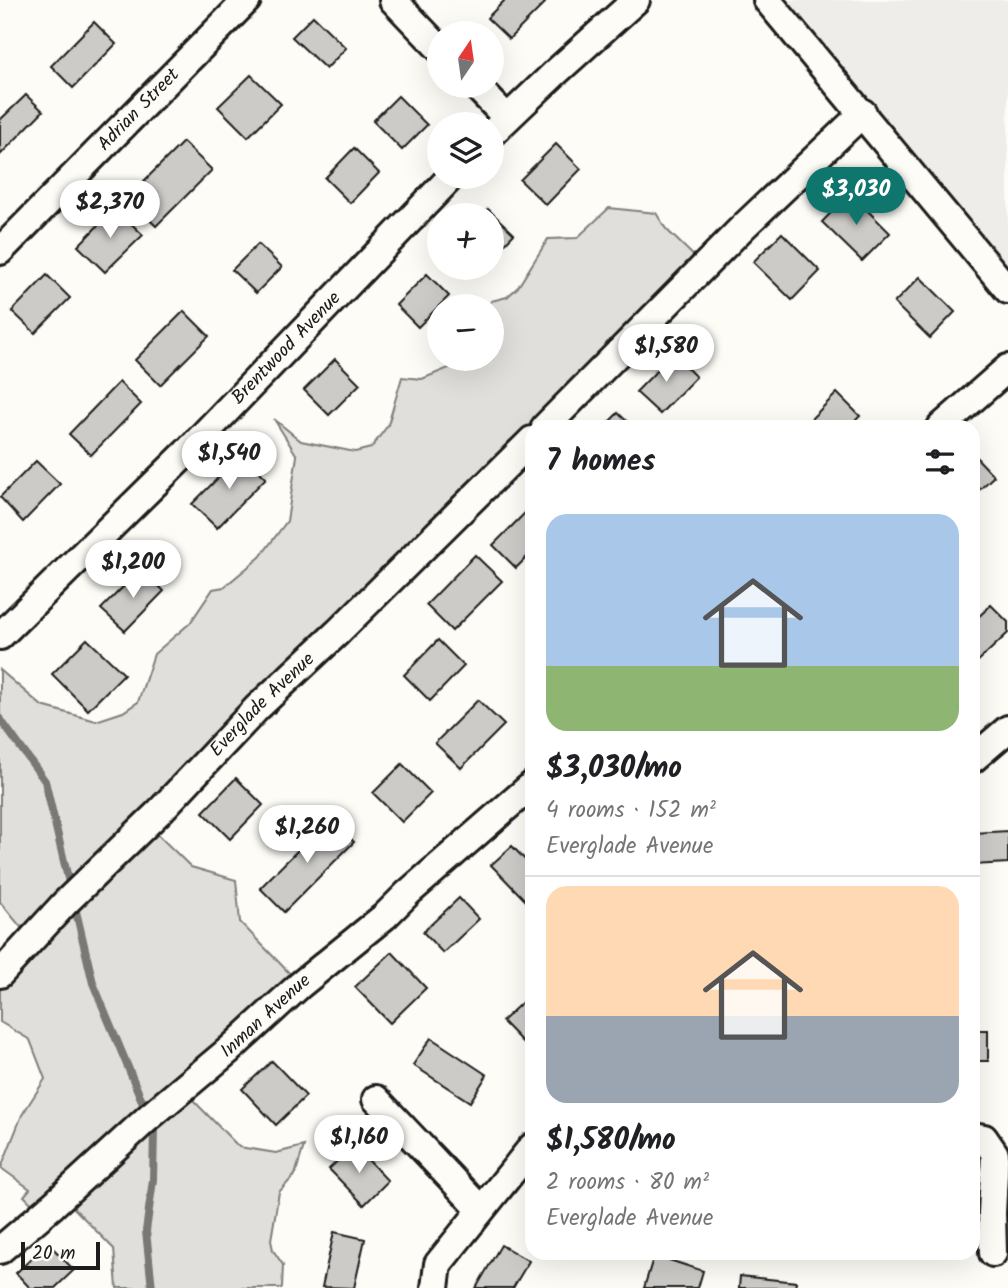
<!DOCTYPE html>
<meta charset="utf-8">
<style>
:root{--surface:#fff;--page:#f2f2f2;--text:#202124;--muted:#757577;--line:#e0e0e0;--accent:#0f766e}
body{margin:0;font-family:Kalam,sans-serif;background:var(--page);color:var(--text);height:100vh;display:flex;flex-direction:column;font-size:26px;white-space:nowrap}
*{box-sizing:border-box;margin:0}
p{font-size:23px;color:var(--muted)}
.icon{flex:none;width:38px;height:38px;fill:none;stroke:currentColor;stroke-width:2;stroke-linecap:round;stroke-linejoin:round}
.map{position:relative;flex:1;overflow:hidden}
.drawer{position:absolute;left:525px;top:420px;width:455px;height:840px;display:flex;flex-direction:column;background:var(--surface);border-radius:21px;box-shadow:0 7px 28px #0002}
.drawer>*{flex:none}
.needle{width:46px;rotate:13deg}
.controls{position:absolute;left:427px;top:21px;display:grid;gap:14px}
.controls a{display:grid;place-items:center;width:77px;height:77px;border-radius:50%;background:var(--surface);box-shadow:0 7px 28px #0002;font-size:35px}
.scale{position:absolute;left:21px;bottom:18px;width:79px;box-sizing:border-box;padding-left:7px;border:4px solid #1c1c1c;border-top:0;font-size:19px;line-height:24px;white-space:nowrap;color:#1c1c1c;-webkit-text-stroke:5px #fdfcf7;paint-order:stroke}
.price{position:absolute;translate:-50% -60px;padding:0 16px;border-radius:24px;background:#fff;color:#222;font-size:23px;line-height:46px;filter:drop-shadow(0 2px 4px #0008)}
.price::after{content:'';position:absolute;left:50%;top:42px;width:21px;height:16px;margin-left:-10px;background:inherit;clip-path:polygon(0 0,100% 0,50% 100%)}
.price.selected{background:var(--accent);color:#fff}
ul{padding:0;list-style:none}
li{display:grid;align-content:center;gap:14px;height:371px;padding:0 21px}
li+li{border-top:2px solid var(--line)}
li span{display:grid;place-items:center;height:217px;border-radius:21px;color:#555}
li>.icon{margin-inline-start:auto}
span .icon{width:126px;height:126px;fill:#fffc;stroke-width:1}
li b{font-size:30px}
h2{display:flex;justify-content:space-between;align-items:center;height:84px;padding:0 21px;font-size:30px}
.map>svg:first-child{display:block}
.built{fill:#eeede9}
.green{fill:#e0dfdb;stroke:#7e7e7c;stroke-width:2}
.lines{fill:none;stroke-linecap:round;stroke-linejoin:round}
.stream{stroke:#797876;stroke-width:8}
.building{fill:#cccbc8;stroke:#1c1c1c;stroke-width:2}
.minor-casing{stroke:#1c1c1c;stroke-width:32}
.minor{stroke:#fdfcf7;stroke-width:26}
.labels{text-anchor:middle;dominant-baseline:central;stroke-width:5;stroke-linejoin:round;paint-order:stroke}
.street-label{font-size:19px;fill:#1c1c1c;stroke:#fdfcf7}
</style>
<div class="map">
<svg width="1008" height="1288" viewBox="0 0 1008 1288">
<rect width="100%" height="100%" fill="#fdfcf7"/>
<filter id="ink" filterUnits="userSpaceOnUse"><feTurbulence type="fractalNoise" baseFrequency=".0143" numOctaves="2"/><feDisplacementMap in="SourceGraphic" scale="14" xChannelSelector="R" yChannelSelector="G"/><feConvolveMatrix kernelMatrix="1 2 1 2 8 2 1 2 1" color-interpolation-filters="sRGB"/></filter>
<g filter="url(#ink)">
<path class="built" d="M769,0H1008V285Z"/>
<path class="green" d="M609,208L656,213L666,229L703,265L546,427H532V441L153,830L191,867L236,880L240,922L298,982L189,1096L239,1147L276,1153L304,1146L295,1175L279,1192L271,1240L273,1250L283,1265L282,1288H117L114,1249L66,1200L39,1211L24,1196L30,1189L1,1168L22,1115L45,1079L30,1040L0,1022V974L30,938L0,902V670L42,706L96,721L123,712L138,702L154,654L190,623L213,589L224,587L260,557L287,521L297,456L274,419L301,441L355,452L371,448L388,425L402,377L422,379L449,368L454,359H492V306H489L491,301L507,297L518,287L548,239L577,238Z"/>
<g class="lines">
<g class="stream">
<path d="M0,719L45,781L71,891"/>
<path d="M74,903L93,983L154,1130L153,1180L146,1231L152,1288"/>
</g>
</g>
<g class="building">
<path d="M505,0H542L545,3L509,39L487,18Z"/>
<path d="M313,16L346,48L326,69L292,37Z"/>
<path d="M94,22L116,44L73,88L51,66Z"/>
<path d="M251,75L281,104L248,137L218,107Z"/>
<path d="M26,95L43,111L0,155V120Z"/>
<path d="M398,96L427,125L402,150L373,121Z"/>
<path d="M183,142L212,170L156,226L127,198Z"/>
<path d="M556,144L581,169L546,205L520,180Z"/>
<path d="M354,148L379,173L350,203L325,178Z"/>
<path d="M850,193L890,233L862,261L822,222Z"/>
<path d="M115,208L143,235L105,272L78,246Z"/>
<path d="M488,209L514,234L492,257V215H482Z"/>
<path d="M782,233L820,271L792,300L753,262Z"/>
<path d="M258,244L282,267L256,293L232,270Z"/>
<path d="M427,274L449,296L418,327L396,305Z"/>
<path d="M47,275L70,298L35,333L12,311Z"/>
<path d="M920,277L955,312L930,338L894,303Z"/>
<path d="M184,311L209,336L160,385L135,360Z"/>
<path d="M673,354L696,377L660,414L636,392Z"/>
<path d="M335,359L360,384L329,415L304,390Z"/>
<path d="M119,382L141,404L91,455L69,434Z"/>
<path d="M837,393L860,416L849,427H803Z"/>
<path d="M618,413L633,427H604Z"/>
<path d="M242,454L266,478L217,528L192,504Z"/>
<path d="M973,454L994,476L973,496Z"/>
<path d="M36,461L60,484L23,522L0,497Z"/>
<path d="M532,506V552L516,568L493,545Z"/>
<path d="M475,555L502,581L452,631L426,605Z"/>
<path d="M141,569L164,591L125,631L101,609Z"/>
<path d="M991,605L1008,622V633L973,666V622Z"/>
<path d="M87,639L124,674L88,710L52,674Z"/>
<path d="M438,640L464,666L430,701L404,675Z"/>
<path d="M478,700L504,725L461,768L435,743Z"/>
<path d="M402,764L431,793L402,822L373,793Z"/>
<path d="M236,778L263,805L230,839L203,812Z"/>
<path d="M330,818L354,842L284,912L260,888Z"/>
<path d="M1008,831V863L973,865V833Z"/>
<path d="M512,846L532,867V895L526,901L491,865Z"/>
<path d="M459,898L479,919L443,953L423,932Z"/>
<path d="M392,952L426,988L390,1023L355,987Z"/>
<path d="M530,995L532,997L531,1051L502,1021Z"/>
<rect x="973" y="1030" width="15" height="31"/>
<path d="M431,1038L487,1075L470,1102L413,1065Z"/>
<path d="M272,1061L306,1096L276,1125L242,1089Z"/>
<path d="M354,1145L388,1181L364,1205L329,1169Z"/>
<path d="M334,1232L365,1239L354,1288L322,1287Z"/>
<path d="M48,1243L74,1270L55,1288H30L16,1273Z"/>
<path d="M501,1245L529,1261L513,1288H476Z"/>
<path d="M654,1255L703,1271L698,1288H644Z"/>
<path d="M740,1276L796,1282L795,1288H739Z"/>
</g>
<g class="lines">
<g class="minor-casing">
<g id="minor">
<path d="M393,0L439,48"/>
<path d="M767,0L1008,290"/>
<path d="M476,86L507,118"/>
<path d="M492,133L555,73L636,0"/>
<path id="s1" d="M0,251L247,0"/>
<path d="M545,427L742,228L863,113"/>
<path d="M941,427L1008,368"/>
<path id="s2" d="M0,636L186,453L451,177"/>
<path d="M973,759L1008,729"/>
<path id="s3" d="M0,974L65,903L160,811L257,708L338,632L532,440"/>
<path d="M376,1099L481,1210"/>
<path d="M973,1136L984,1138L995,1154L992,1213L993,1253"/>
<path id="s4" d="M0,1250L53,1205L149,1117L229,1050L300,985L385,916L408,893L532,785"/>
<path d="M435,1288L438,1264L532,1147"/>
</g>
</g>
<use href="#minor" class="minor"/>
</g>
</g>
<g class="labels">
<g class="street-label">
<text stroke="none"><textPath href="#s1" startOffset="198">Adrian Street</textPath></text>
<text stroke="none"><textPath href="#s2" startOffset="406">Brentwood Avenue</textPath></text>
<text stroke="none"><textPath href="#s3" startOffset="376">Everglade Avenue</textPath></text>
<text stroke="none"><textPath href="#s4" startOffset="354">Inman Avenue</textPath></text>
</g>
</g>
</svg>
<div class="controls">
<a><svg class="needle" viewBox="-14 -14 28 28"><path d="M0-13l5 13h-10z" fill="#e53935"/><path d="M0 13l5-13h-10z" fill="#757577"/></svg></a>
<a><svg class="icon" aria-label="layers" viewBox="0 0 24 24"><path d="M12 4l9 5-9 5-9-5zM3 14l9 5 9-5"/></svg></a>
<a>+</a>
<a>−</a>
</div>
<div class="scale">20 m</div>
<b class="price selected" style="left:856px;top:227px">$3,030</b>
<b class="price" style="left:110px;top:240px">$2,370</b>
<b class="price" style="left:666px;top:384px">$1,580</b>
<b class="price" style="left:229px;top:491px">$1,540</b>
<b class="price" style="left:133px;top:600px">$1,200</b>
<b class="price" style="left:307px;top:865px">$1,260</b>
<b class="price" style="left:359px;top:1175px">$1,160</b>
<section class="drawer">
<h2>7 homes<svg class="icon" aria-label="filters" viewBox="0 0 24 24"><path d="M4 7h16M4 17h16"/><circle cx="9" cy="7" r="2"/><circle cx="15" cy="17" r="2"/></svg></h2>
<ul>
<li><span style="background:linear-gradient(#a9c7e8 70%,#8fb573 0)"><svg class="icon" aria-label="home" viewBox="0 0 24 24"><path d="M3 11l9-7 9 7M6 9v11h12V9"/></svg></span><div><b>$3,030/mo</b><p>4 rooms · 152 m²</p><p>Everglade Avenue</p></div></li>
<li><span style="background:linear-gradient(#ffd9b3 60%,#9aa5b1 0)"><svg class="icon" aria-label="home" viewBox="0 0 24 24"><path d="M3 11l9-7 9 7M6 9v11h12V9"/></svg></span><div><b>$1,580/mo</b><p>2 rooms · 80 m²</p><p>Everglade Avenue</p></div></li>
</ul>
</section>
</div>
